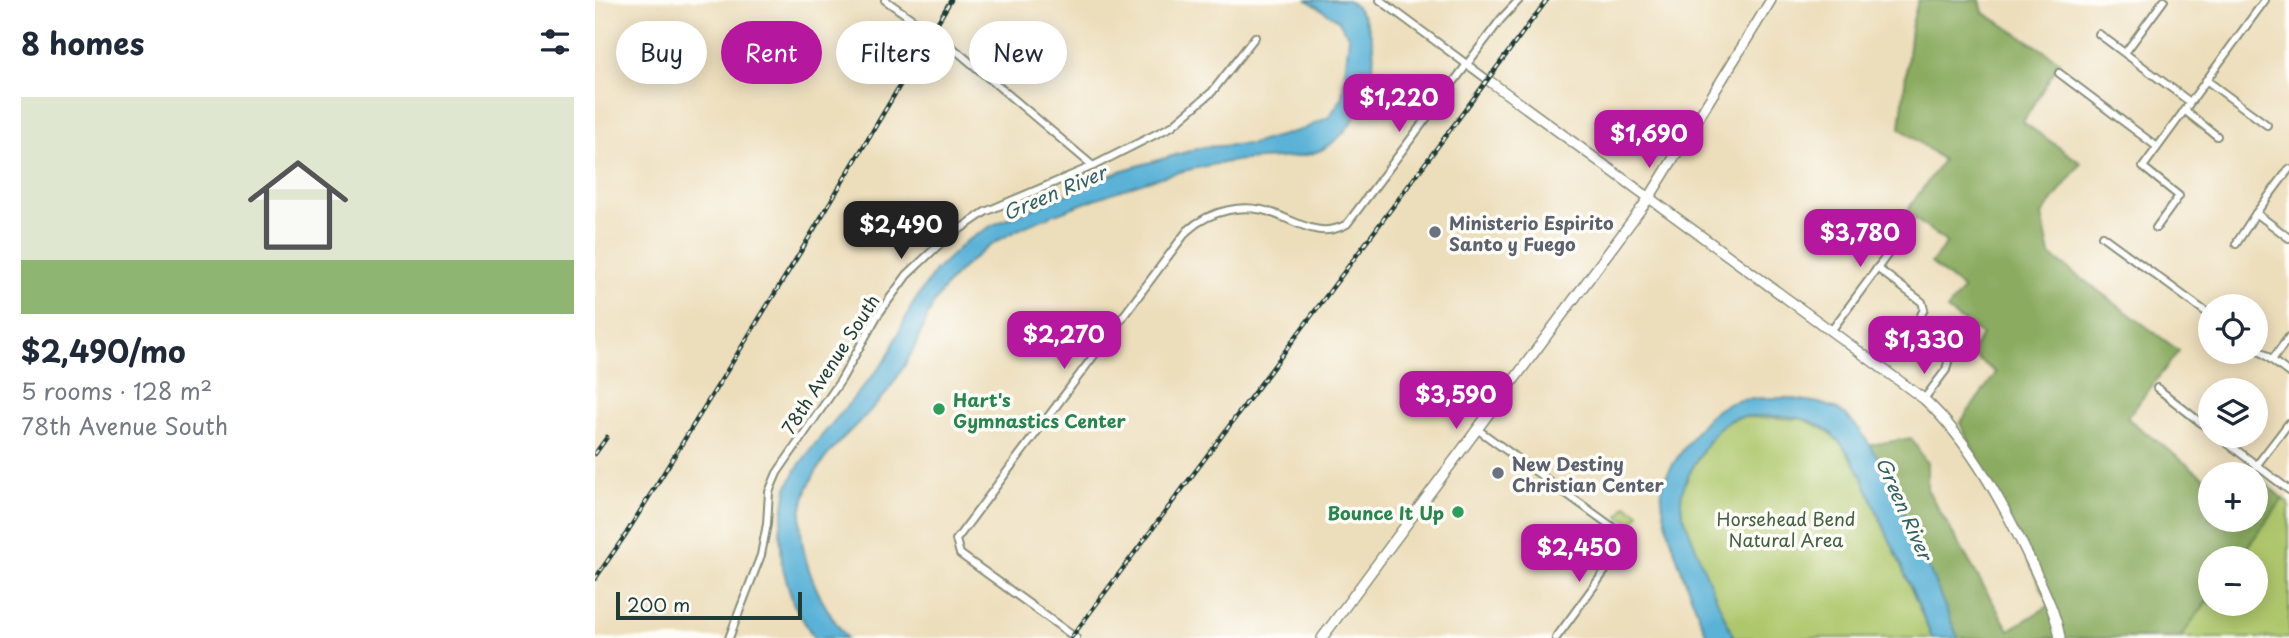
<!DOCTYPE html>
<meta charset="utf-8">
<style>
:root{--surface:#fff;--page:#f2f2f3;--text:#1f2937;--muted:#747a83;--accent:#b5179e}
body{margin:0;font-family:"Playpen Sans",sans-serif;background:var(--page);color:var(--text);height:100vh;display:flex;flex-direction:column;font-size:26px;white-space:nowrap}
*{box-sizing:border-box;margin:0}
p{font-size:23px;color:var(--muted)}
.icon{flex:none;width:38px;height:38px;fill:none;stroke:currentColor;stroke-width:2;stroke-linecap:round;stroke-linejoin:round}
.map{position:relative;flex:1;overflow:hidden}
.drawer{display:flex;flex-direction:column;background:var(--surface);width:595px}
.drawer>*{flex:none}
.banner{position:absolute;left:21px;top:21px;width:665px;height:63px;display:flex;gap:14px}
.controls{position:absolute;left:1603px;top:294px;display:grid;gap:14px}
.controls a{display:grid;place-items:center;width:70px;height:70px;border-radius:50%;background:var(--surface);box-shadow:0 4px 18px #0003;font-size:35px}
.scale{position:absolute;left:21px;bottom:18px;width:186px;box-sizing:border-box;padding-left:7px;border:4px solid #1f3d34;border-top:0;font-size:19px;line-height:24px;white-space:nowrap;color:#1f3d34;-webkit-text-stroke:5px #fdfcf7;paint-order:stroke}
.price{position:absolute;translate:-50% -60px;padding:0 16px;border-radius:14px;background:var(--accent);color:#fff;font-size:23px;line-height:46px;filter:drop-shadow(0 2px 4px #0008)}
.price::after{content:'';position:absolute;left:50%;top:42px;width:21px;height:16px;margin-left:-10px;background:inherit;clip-path:polygon(0 0,100% 0,50% 100%)}
.price.on{background:#222;color:#fff}
ul{padding:0;list-style:none}
li{display:grid;align-content:center;gap:14px;height:371px;padding:0 21px}
li span{display:grid;place-items:center;height:217px;border-radius:0px;color:#555}
li>.icon{margin-inline-start:auto}
span .icon{width:126px;height:126px;fill:#fffc;stroke-width:1}
li b{font-size:30px}
h2{display:flex;justify-content:space-between;align-items:center;height:84px;padding:0 21px;font-size:30px}
.pill{padding:0 24px;border-radius:32px;background:var(--surface);box-shadow:0 4px 18px #0003;font-size:24px;line-height:63px}
.pill.on{background:var(--accent);color:#fff}
main{display:flex;flex:1;min-height:0}
.map>svg:first-child{display:block}
.green{fill:#afc76c;stroke:#678250;stroke-width:2}
.forest{fill:#8bac60;stroke:#55744a;stroke-width:2}
.water{fill:#5ab2d7;stroke:#3c7886;stroke-width:2}
.lines{fill:none;stroke-linecap:round;stroke-linejoin:round}
.street-casing{stroke:#868e78;stroke-width:10}
.secondary-casing{stroke:#868e78;stroke-width:12}
.street{stroke:#fff;stroke-width:6}
.secondary{stroke:#fff;stroke-width:9}
.rail-casing{stroke:#1f3d34;stroke-width:4.5}
.rail{stroke:#fdfcf7;stroke-width:2;stroke-dasharray:5;stroke-linecap:butt}
.worship-dot{fill:#6b7280;stroke:#fdfcf7;stroke-width:2.5}
.leisure-dot{fill:#2e9e5b;stroke:#fdfcf7;stroke-width:2.5}
.labels{text-anchor:middle;dominant-baseline:central;stroke-width:7;stroke-linejoin:round;paint-order:stroke}
.worship-label{font-size:18px;font-weight:bold;fill:#5b616d;stroke:#fdfcf7;text-anchor:start}
.street-label{font-size:18px;fill:#1f3d34;stroke:#fdfcf7}
.leisure-label{font-size:18px;font-weight:bold;fill:#27864d;stroke:#fdfcf7;text-anchor:start}
.park-label{font-size:18px;fill:#436042;stroke:#fdfcf7}
.water-label{font-size:19px;font-style:italic;fill:#316065;stroke:#fdfcf7}
</style>
<main>
<section class="drawer">
<h2>8 homes<svg class="icon" aria-label="filters" viewBox="0 0 24 24"><path d="M4 7h16M4 17h16"/><circle cx="9" cy="7" r="2"/><circle cx="15" cy="17" r="2"/></svg></h2>
<ul>
<li><span style="background:linear-gradient(#dfe7d0 75%,#8fb573 0)"><svg class="icon" aria-label="home" viewBox="0 0 24 24"><path d="M3 11l9-7 9 7M6 9v11h12V9"/></svg></span><div><b>$2,490/mo</b><p>5 rooms · 128 m²</p><p>78th Avenue South</p></div></li>
</ul>
</section>
<div class="map">
<svg width="1694" height="638" viewBox="0 0 1694 638">
<rect width="100%" height="100%" fill="#fdfcf7"/>
<filter id="ink" filterUnits="userSpaceOnUse"><feTurbulence type="fractalNoise" baseFrequency=".0143" numOctaves="2"/><feDisplacementMap in="SourceGraphic" scale="14" xChannelSelector="R" yChannelSelector="G"/><feConvolveMatrix kernelMatrix="1 2 1 2 8 2 1 2 1" color-interpolation-filters="sRGB"/></filter>
<filter id="wash" filterUnits="userSpaceOnUse"><feTurbulence type="fractalNoise" baseFrequency=".00686" numOctaves="4" result="noise"/><feDisplacementMap in="SourceGraphic" scale="28" xChannelSelector="R" yChannelSelector="G"/><feGaussianBlur stdDeviation="1.57" result="paint"/><feColorMatrix in="noise" values="0 0 0 0 0 0 0 0 0 0 0 0 0 0 0 0 0 1.4 0 .05"/><feComposite in="paint" operator="in"/></filter>
<g filter="url(#wash)">
<rect width="100%" height="100%" fill="#eddebb"/>
<g class="green">
<path d="M1149,417L1208,419L1233,431L1247,445L1266,473L1337,638H1139C1127,611 1083,523 1086,498C1088,481 1100,464 1109,449C1119,433 1128,420 1149,417Z"/>
<path d="M1688,499L1694,503V638H1585L1615,597V604H1661V558H1644Z"/>
<path d="M1031,505L1044,513L1037,524L1024,516Z"/>
</g>
<path class="forest" d="M1323,0H1385L1388,12L1465,61L1428,122L1486,163L1447,215L1455,255L1584,351L1532,418L1615,482V520H1661V475L1688,499L1644,558H1615V597L1585,638H1363L1331,562L1275,445L1316,438L1332,463V489L1414,630L1455,605L1365,423L1401,373L1375,353L1387,335L1352,310L1368,289L1336,263L1352,243L1311,212L1348,160L1305,128L1316,28Z"/>
<g class="water">
<path d="M712,0H753C801,36 775,123 728,149C706,161 665,157 640,161C588,168 541,184 492,202C453,217 412,230 379,258C363,271 348,287 338,305C331,318 327,331 321,344C310,366 297,388 280,406C258,429 234,448 218,477C188,529 219,596 252,638H219L198,603L187,565L185,531L192,488L202,468L223,440L291,360L316,307L340,271L370,242L398,225L528,170L609,147L656,144L709,129L734,117L747,98L754,37L743,20Z"/>
<path d="M1193,398L1224,403L1239,408L1251,415L1265,430L1283,458L1331,562L1363,638H1337C1321,598 1304,560 1286,521C1272,490 1263,458 1237,434C1229,427 1219,422 1209,419C1193,415 1150,414 1135,420C1117,428 1087,480 1086,500C1085,512 1092,524 1096,535C1108,570 1124,604 1139,638H1113C1101,608 1063,518 1067,490C1070,473 1083,457 1093,443C1123,397 1141,398 1193,398Z"/>
</g>
</g>
<g filter="url(#ink)">
<g class="lines">
<g class="street-casing">
<g id="street">
<path d="M290,0L357,47L498,166"/>
<path d="M785,0L893,80"/>
<path d="M1504,34L1595,102"/>
<path d="M1530,53L1569,0"/>
<path d="M1464,73L1561,146"/>
<path d="M1611,80L1672,125"/>
<path d="M1589,110L1622,136"/>
<path d="M1661,213L1694,238"/>
<path d="M1561,228L1584,196L1548,167L1670,0"/>
<path d="M1507,236L1615,315"/>
<path d="M1641,244L1661,213L1694,169"/>
<path d="M1282,268L1327,302L1329,309L1323,321L1330,338L1354,358L1351,370L1329,399"/>
<path d="M1236,331L1315,224"/>
<path d="M1661,348L1694,373"/>
<path d="M1677,360L1694,337"/>
<path d="M1562,388L1615,430"/>
<path d="M882,429L1030,536L1029,545L961,638"/>
<path d="M1623,436L1694,490"/>
<path d="M1661,466L1694,423"/>
<path d="M134,638L166,555L172,524L174,492L182,473L246,380L282,316L312,275L349,240L390,212L498,166L577,126L617,92L660,37"/>
<path d="M481,638L365,554L361,540L592,231C615,210 650,202 680,214C704,223 726,239 752,224L906,19L924,0"/>
</g>
</g>
<g class="secondary-casing">
<g id="secondary">
<path d="M893,80L1329,399C1376,442 1412,511 1439,568C1449,591 1461,613 1465,638"/>
<path d="M727,638L1054,198L1176,0"/>
</g>
</g>
<use href="#street" class="street"/>
<use href="#secondary" class="secondary"/>
<g class="rail-casing">
<g id="rail">
<path d="M0,454L12,437"/>
<path d="M0,579L31,534L206,251L356,0"/>
<path d="M476,638L952,0"/>
</g>
</g>
<use href="#rail" class="rail"/>
</g>
</g>
<g class="worship-dot">
<circle cx="840" cy="232" r="7"/>
<circle cx="903" cy="473" r="7"/>
</g>
<g class="leisure-dot">
<circle cx="344" cy="409" r="7"/>
<circle cx="863" cy="512" r="7"/>
</g>
<g class="labels">
<g class="worship-label">
<text x="854" y="222">Ministerio Espirito<tspan x="854" dy="21">Santo y Fuego</tspan></text>
<text x="917" y="463">New Destiny<tspan x="917" dy="21">Christian Center</tspan></text>
</g>
<g class="street-label">
<text transform="translate(235 364) rotate(-57)">78th Avenue South</text>
</g>
<g class="leisure-label">
<text x="358" y="399">Hart's<tspan x="358" dy="21">Gymnastics Center</tspan></text>
<text x="849" y="512" text-anchor="end">Bounce It Up</text>
</g>
<g class="park-label">
<text x="1191" y="518">Horsehead Bend<tspan x="1191" dy="21">Natural Area</tspan></text>
</g>
<g class="water-label">
<text transform="translate(459 192) rotate(-23)">Green River</text>
<text transform="translate(1310 508) rotate(66)">Green River</text>
</g>
</g>
</svg>
<div class="controls">
<a><svg class="icon" aria-label="locate" viewBox="0 0 24 24"><circle cx="12" cy="12" r="6"/><path d="M12 2v4M12 18v4M2 12h4M18 12h4"/></svg></a>
<a><svg class="icon" aria-label="layers" viewBox="0 0 24 24"><path d="M12 4l9 5-9 5-9-5zM3 14l9 5 9-5"/></svg></a>
<a>+</a>
<a>−</a>
</div>
<div class="scale">200 m</div>
<b class="price" style="left:804px;top:134px">$1,220</b>
<b class="price" style="left:1054px;top:170px">$1,690</b>
<b class="price on" style="left:306px;top:261px">$2,490</b>
<b class="price" style="left:1265px;top:269px">$3,780</b>
<b class="price" style="left:469px;top:371px">$2,270</b>
<b class="price" style="left:1329px;top:376px">$1,330</b>
<b class="price" style="left:861px;top:431px">$3,590</b>
<b class="price" style="left:984px;top:584px">$2,450</b>
<div class="banner">
<a class="pill">Buy</a>
<a class="pill on">Rent</a>
<a class="pill">Filters</a>
<a class="pill">New</a>
</div>
</div>
</main>
